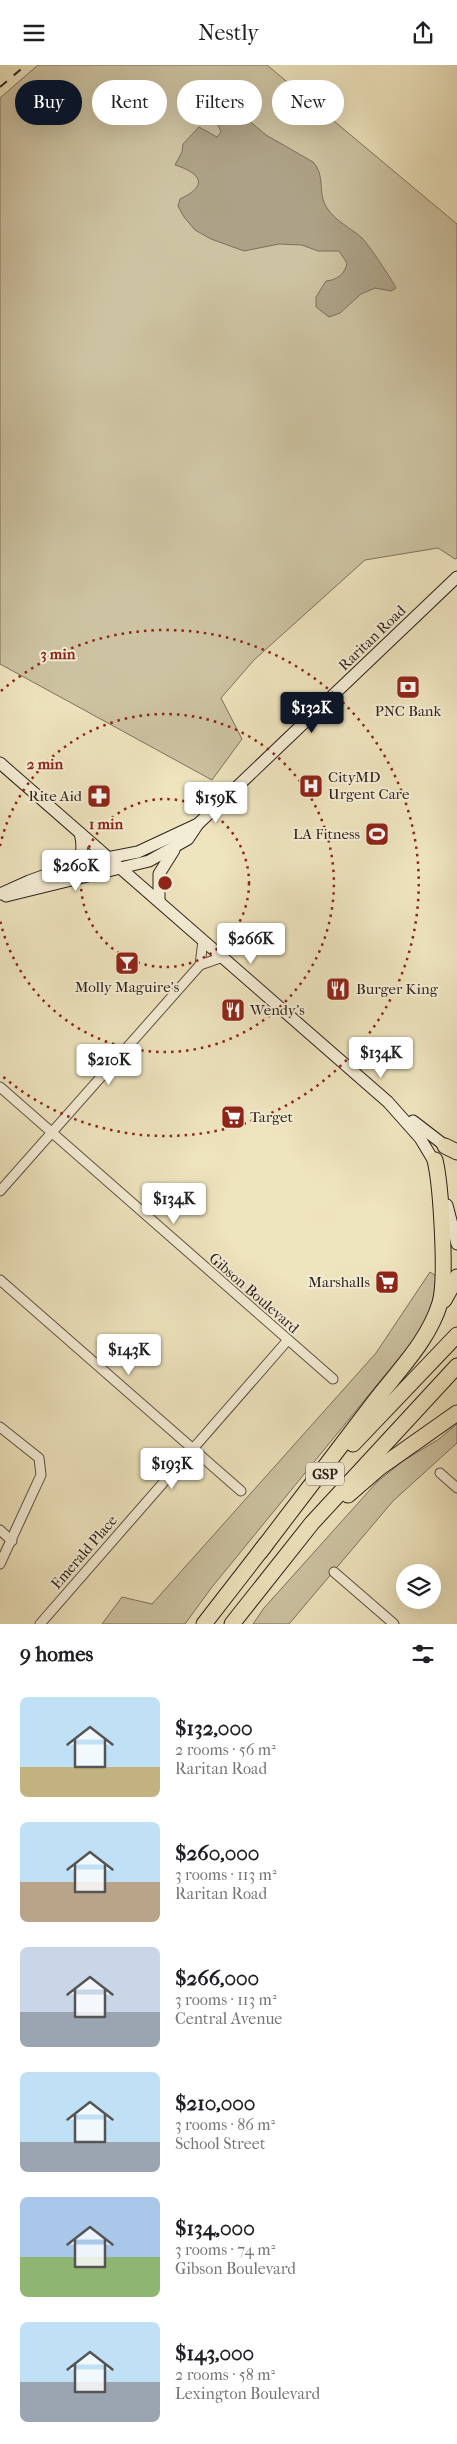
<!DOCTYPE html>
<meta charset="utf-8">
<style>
:root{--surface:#fff;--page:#f2f2f2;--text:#202124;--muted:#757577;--accent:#111827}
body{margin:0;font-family:"IM FELL French Canon",serif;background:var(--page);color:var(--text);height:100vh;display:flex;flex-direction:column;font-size:19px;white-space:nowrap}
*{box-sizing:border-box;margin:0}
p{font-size:16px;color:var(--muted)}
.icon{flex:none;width:28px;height:28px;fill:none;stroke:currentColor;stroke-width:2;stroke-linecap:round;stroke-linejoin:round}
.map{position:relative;height:1559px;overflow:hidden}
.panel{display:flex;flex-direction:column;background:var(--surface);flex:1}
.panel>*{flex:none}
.hud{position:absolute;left:15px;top:15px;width:428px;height:45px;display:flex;gap:10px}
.fabs{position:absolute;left:396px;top:1499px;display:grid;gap:10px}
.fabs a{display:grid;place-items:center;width:45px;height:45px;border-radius:50%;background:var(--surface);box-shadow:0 5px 20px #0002;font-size:25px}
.price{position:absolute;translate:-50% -42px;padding:0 11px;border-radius:5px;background:#fff;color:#222;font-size:16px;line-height:32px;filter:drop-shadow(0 1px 2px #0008)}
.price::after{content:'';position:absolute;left:50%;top:30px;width:15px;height:11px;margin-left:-8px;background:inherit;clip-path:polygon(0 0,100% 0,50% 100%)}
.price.selected{background:var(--accent);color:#fff}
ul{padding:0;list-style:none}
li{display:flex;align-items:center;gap:15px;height:125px;padding:0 20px}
li span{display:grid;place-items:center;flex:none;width:140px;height:100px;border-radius:8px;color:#555}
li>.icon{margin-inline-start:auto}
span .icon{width:60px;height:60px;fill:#fffc;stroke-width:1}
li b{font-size:21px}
h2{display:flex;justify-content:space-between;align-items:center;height:60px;padding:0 20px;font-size:21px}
.tag{padding:0 18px;border-radius:22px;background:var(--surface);box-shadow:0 5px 20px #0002;font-size:18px;line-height:45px}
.tag.selected{background:var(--accent);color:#fff}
header{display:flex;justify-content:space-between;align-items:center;height:65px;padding:0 20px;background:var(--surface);font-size:22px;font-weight:600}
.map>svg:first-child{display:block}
.green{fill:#cdc3a2;stroke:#7e725f}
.water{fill:#ada287;stroke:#7a6f5c}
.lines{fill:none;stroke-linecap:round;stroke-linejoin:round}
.street-casing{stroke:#5e5244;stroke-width:11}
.secondary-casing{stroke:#2e221c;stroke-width:13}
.highway-casing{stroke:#2e221c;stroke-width:17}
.street{stroke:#f4edd5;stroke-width:9}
.secondary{stroke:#f4edd5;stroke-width:11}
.highway{stroke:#eee4be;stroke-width:15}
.rail{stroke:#2e221c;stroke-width:2;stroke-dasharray:9 9;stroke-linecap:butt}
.ring{fill:none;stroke:#8f2418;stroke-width:2.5;stroke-dasharray:2.5 5}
.labels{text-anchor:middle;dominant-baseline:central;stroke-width:4;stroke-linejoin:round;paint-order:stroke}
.shield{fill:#f4edd5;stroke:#695f54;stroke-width:1}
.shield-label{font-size:14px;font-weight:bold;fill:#2e221c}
.street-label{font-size:15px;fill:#2e221c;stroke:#f4edd5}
.poi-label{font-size:15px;fill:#2e221c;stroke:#f4edd5;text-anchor:start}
.centre{fill:#8f2418;stroke:#f4edd5;stroke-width:2.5}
.ring-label{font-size:15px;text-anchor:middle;font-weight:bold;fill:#8f2418;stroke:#f4edd5;stroke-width:4;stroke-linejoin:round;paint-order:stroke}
</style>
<header><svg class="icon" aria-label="menu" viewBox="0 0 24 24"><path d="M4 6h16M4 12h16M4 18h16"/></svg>Nestly<svg class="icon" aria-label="share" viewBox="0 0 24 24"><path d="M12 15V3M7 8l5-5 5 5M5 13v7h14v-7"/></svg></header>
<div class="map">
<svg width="457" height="1559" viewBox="0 0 457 1559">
<rect width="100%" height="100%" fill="#eee4be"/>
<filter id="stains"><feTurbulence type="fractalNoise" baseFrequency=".004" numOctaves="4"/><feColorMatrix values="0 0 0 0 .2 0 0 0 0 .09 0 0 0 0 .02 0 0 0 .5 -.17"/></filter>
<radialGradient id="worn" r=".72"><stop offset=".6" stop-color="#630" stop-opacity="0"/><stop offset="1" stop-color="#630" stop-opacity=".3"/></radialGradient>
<g class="green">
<path d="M38,0H267L457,159V493L455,494L438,483L365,495L254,595L221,633L242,674L212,715L0,599V33Z"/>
<path d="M430,1207L439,1213L434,1244L412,1277L212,1522L185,1559H102L122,1532L152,1539L376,1288Z"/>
<path d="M457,1359V1378L393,1436L289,1559H253L264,1543L377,1417L403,1396L439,1374Z"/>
</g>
<path class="water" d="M228,48L247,54L266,70L313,97C326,111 317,128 327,143C335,156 351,163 362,173C367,177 394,218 396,223L391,226L375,223L361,229L340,248L329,252L316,242V232L326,216C337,215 345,209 347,198L339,186H318L302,180L279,179L244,186L211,174L195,165L184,152L178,141L180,134C210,120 200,108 175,100L182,87L183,79L199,62L217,72L221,67L214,51Z"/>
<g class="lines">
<g class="street-casing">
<g id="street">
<path d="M200,900L203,876"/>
<path d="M0,1022L333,1314"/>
<path d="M0,1126L200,900L223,892"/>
<path d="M0,1215L241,1426"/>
<path d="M0,1362L39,1393L41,1410L0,1499"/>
<path d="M440,1408L457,1423"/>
<path d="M0,1465L12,1476"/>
<path d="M334,1507L394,1559"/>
<path d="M40,1559L287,1276"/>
</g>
</g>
<g class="secondary-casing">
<g id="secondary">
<path d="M0,698L388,1037L420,1073L438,1103"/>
<path d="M76,799C83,789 83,780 80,768"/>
<path d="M0,829L29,816L76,799L138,787L198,759L457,512"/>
<path d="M6,831L149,796L188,774L198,759"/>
<path d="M159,836V809L174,785"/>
<path d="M413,1056L452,1086"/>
<path d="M447,1140L457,1179"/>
</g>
</g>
<g class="highway-casing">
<g id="highway">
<path d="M445,1081L457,1087"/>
<path d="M444,1235L457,1212"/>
<path d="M353,1379L457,1270"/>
<path d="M348,1430L379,1403L457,1348"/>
<path d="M260,1487C298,1437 337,1386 375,1336C398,1306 429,1275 440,1238C447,1214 441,1120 435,1095"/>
<path d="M204,1559L266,1479"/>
<path d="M232,1559L312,1458L457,1301"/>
</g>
</g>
<use href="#street" class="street"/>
<use href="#secondary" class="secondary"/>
<use href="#highway" class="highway"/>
<path class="rail" d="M0,22L26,0"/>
</g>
<g class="ring">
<circle cx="165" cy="818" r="84"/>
<path d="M0 781A169 169 0 1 1 0 855"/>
<path d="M1 626A253 253 0 1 1 1 1010"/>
</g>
<defs>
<g id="bank-square" transform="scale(1.25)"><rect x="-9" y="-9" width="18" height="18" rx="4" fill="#8f2418" stroke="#f4edd5"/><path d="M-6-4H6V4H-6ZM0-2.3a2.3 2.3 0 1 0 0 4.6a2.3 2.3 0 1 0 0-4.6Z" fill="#fff"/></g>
<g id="hospital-square" transform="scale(1.25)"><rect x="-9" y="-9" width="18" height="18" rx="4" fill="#8f2418" stroke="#f4edd5"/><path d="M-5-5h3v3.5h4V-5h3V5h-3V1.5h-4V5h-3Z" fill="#fff"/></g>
<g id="pharmacy-square" transform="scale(1.25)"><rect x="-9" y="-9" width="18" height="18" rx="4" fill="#8f2418" stroke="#f4edd5"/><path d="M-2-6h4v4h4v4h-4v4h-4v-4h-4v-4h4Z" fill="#fff"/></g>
<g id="stadium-square" transform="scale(1.25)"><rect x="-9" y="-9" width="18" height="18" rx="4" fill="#8f2418" stroke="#f4edd5"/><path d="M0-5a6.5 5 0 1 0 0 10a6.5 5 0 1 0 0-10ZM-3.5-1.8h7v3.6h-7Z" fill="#fff"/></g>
<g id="bar-square" transform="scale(1.25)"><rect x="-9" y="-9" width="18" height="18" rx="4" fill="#8f2418" stroke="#f4edd5"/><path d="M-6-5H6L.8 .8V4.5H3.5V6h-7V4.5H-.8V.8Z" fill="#fff"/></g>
<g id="restaurant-square" transform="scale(1.25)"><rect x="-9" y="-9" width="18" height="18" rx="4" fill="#8f2418" stroke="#f4edd5"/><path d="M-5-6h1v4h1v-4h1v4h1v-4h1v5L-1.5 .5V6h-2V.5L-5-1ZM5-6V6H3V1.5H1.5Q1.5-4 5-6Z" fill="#fff"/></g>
<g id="supermarket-square" transform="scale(1.25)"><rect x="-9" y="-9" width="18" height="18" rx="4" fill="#8f2418" stroke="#f4edd5"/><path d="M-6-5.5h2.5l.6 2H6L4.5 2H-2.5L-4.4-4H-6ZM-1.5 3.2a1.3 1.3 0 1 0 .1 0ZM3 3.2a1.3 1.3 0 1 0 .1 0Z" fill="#fff"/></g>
</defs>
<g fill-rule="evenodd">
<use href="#bank-square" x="408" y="622"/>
<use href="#hospital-square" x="311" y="721"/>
<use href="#pharmacy-square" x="99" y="731"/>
<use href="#stadium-square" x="377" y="769"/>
<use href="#bar-square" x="127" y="898"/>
<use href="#restaurant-square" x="338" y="924"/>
<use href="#restaurant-square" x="233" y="945"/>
<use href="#supermarket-square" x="233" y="1052"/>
<use href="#supermarket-square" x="387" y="1217"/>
</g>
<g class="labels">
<rect class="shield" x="306" y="1397.5" width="38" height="23" rx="4"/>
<g class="shield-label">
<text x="325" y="1409">GSP</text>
</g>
<g class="street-label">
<text transform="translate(372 573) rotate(-44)">Raritan Road</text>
<text transform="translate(254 1228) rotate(41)">Gibson Boulevard</text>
<text transform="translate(84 1487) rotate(-49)">Emerald Place</text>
</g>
<g class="poi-label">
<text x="408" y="646" text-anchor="middle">PNC Bank</text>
<text x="328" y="712">CityMD<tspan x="328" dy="17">Urgent Care</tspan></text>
<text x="82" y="731" text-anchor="end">Rite Aid</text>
<text x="360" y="769" text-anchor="end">LA Fitness</text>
<text x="127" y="922" text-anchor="middle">Molly Maguire's</text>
<text x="356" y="924">Burger King</text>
<text x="250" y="945">Wendy's</text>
<text x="250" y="1052">Target</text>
<text x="370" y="1217" text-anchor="end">Marshalls</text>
</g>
</g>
<circle cx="165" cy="818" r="8" class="centre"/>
<g class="ring-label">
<text x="58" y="594">3 min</text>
<text x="45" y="704">2 min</text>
<text x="106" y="764">1 min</text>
</g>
<rect width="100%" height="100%" filter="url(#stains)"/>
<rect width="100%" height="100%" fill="url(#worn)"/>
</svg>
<div class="fabs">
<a><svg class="icon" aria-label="layers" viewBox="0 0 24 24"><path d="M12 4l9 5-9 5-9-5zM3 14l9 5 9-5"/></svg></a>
</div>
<b class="price selected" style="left:312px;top:669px">$132K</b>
<b class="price" style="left:216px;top:759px">$159K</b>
<b class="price" style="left:76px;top:827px">$260K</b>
<b class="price" style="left:251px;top:900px">$266K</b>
<b class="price" style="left:381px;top:1014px">$134K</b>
<b class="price" style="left:109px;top:1021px">$210K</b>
<b class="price" style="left:174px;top:1160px">$134K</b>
<b class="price" style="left:129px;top:1311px">$143K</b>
<b class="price" style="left:172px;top:1425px">$193K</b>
<div class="hud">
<a class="tag selected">Buy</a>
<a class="tag">Rent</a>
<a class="tag">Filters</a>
<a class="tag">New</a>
</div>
</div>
<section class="panel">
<h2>9 homes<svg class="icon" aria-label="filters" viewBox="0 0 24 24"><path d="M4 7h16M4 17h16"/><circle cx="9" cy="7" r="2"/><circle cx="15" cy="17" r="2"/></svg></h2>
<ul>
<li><span style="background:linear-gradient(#bfe0f5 70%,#c2b280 0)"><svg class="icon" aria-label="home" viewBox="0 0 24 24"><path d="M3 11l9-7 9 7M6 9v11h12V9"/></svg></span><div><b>$132,000</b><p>2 rooms · 56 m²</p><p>Raritan Road</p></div></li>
<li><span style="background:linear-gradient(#bfe0f5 60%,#b9a48a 0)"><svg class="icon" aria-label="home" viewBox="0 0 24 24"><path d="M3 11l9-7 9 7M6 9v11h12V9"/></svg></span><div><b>$260,000</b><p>3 rooms · 113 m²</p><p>Raritan Road</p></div></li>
<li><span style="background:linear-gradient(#c9d6e8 65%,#9aa5b1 0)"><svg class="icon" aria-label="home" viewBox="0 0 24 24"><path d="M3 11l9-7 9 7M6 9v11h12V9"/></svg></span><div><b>$266,000</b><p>3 rooms · 113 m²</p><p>Central Avenue</p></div></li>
<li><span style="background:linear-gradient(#bfe0f5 70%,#9aa5b1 0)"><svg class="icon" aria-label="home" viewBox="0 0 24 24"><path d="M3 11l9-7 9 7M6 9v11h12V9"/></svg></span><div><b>$210,000</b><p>3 rooms · 86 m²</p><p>School Street</p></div></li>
<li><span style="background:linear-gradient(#a9c7e8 60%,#8fb573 0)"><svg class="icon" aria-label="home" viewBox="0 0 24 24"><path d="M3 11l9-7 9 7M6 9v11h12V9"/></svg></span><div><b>$134,000</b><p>3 rooms · 74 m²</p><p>Gibson Boulevard</p></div></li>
<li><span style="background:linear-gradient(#bfe0f5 60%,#9aa5b1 0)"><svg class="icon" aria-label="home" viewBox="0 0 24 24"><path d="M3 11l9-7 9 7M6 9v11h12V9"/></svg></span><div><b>$143,000</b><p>2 rooms · 58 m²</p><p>Lexington Boulevard</p></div></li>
</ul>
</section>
